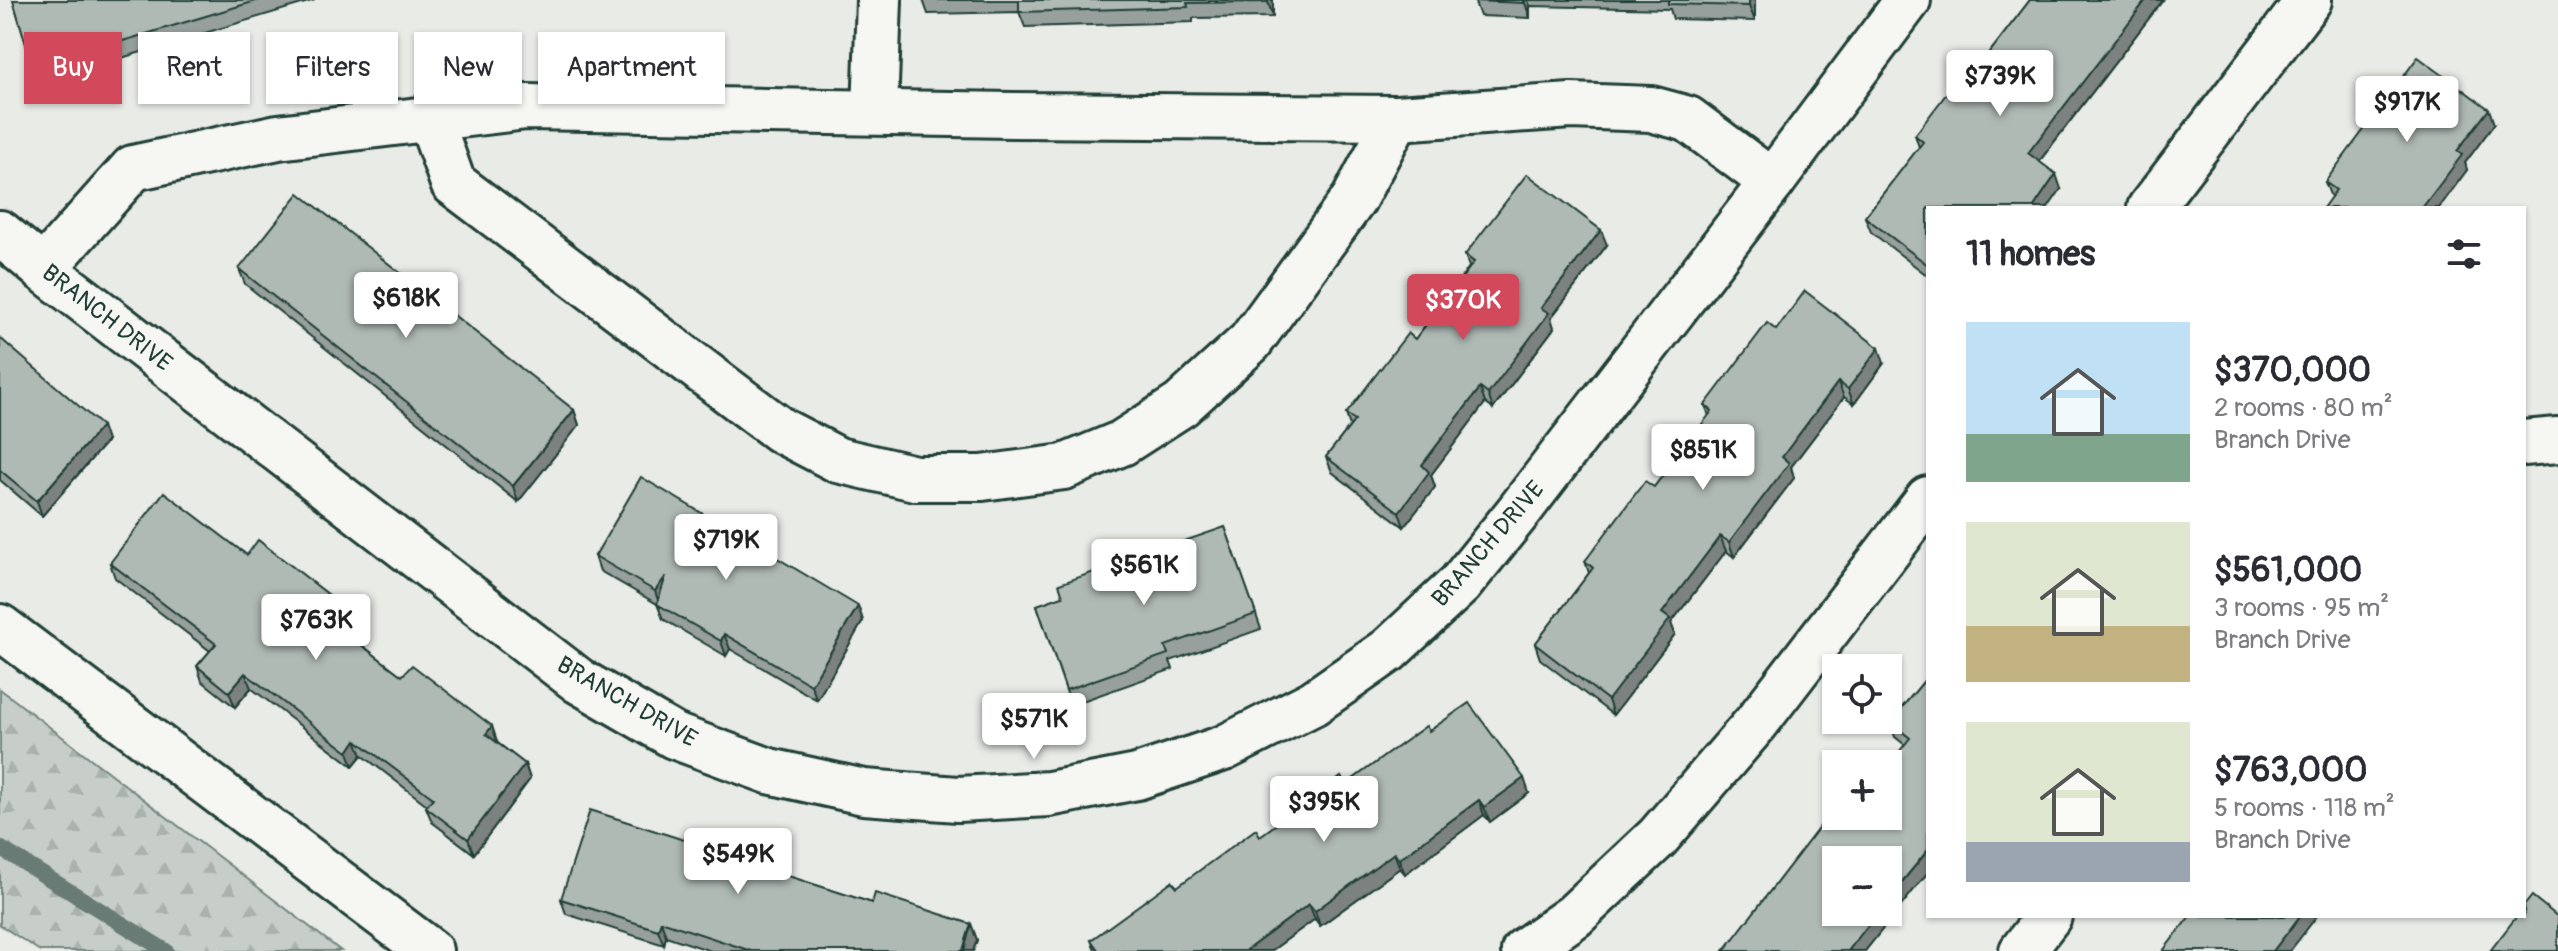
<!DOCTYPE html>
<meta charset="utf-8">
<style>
:root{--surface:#fff;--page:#f7f7f7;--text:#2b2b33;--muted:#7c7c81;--accent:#d1495b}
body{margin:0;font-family:Pangolin,sans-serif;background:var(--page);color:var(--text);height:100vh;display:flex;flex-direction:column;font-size:30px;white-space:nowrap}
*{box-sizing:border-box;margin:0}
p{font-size:26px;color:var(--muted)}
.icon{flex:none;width:44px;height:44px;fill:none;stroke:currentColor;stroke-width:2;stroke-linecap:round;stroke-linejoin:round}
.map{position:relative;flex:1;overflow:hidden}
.side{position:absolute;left:1926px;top:206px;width:600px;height:712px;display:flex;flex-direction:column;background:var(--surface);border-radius:0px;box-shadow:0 2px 6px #0004}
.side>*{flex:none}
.guide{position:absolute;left:24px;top:32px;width:760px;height:72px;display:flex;gap:16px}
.controls{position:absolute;left:1822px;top:654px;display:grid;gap:16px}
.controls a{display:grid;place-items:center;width:80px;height:80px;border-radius:0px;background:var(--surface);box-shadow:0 2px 6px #0004;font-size:40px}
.price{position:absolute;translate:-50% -68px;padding:0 18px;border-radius:8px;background:#fff;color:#222;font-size:26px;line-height:52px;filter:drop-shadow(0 2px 4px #0008)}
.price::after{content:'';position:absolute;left:50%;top:48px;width:24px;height:18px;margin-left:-12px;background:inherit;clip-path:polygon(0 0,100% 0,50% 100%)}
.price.on{background:var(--accent);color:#fff}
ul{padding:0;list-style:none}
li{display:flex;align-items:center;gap:24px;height:200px;padding:0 40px}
li span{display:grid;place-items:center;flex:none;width:224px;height:160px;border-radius:0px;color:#555}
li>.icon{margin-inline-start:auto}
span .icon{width:96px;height:96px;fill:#fffc;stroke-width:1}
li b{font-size:34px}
h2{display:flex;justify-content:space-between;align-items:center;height:96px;padding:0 40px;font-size:34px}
.chip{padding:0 28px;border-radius:0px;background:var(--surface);box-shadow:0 2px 6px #0004;font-size:28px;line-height:72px}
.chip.on{background:var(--accent);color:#fff}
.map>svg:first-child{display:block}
.forest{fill:url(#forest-firs);stroke:#73867e;stroke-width:2}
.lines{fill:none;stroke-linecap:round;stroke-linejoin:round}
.stream{stroke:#687c75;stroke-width:16}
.minor-casing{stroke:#1f3d34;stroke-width:50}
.minor{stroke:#f6f6f2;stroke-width:44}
.wall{fill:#97a09c;stroke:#1f3d34;stroke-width:2}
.shaded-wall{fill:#7b827f;stroke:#1f3d34;stroke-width:2}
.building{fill:#b0bab5;stroke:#1f3d34;stroke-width:2}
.labels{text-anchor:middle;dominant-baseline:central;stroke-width:7;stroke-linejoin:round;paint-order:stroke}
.street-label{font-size:24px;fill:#1f3d34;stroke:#f6f6f2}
</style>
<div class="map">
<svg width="2558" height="951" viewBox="0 0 2558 951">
<defs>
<pattern id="forest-firs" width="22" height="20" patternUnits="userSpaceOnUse" patternTransform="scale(2)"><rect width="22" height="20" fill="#c7cec9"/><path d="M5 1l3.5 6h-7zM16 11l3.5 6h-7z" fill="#aab2ad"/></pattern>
</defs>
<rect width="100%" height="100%" fill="#e9ebe7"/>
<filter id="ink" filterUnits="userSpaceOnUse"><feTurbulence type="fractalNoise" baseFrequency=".0125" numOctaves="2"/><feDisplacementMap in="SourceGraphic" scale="16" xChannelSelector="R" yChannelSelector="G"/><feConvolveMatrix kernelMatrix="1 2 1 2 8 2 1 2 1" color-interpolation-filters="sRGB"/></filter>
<g filter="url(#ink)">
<path class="forest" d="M0,689L341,951H40L0,925Z"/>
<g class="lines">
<path class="stream" d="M0,848L166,951"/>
<g class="minor-casing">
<g id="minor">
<path d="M875,112L879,0"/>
<path d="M430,118L453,183L780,430L838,460L915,478H982L1064,467L1122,443L1181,405L1250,342L1354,199L1397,118"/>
<path d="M2150,208L2309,0"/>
<path d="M0,233L43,269L579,681L674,736L769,771L864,792L958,799L1049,794L1137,777L1224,748L1313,703L1389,650L1460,584L1519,511L1772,182L1908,0"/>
<path d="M43,269L133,168L278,137L526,107L1013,115L1397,118L1571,106L1651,109L1688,119L1772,182"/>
<path d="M2524,443L2558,440"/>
<path d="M0,627L430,951"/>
<path d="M1524,951L1574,916L1658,837L1756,723L1928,499"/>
<path d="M2022,951L2049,916"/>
</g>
</g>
<use href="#minor" class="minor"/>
</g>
<g class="wall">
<path d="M13,0H315L38,83Z"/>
<path d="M923,0H1273V17L1193,18V22L1025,27L1019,12L928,14Z"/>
<path d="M1474,0H1755V21L1673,19L1670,9L1530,6V18L1480,16Z"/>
<path d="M2030,0H2163L2039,162L2061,189L1928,208V276L1871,232L1865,217L1919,147L1915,135L1983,61Z"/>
<path d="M2494,124L2465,163L2467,170L2331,197L2325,182Z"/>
<path d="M1607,245L1551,318L1554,328L1493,409L1485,403L1431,475L1435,487L1404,527L1332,472L1326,457L1350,426L1346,414L1415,339L1469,267L1465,255Z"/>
<path d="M239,269L574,410L579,425L518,502L245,284Z"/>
<path d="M1776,330L1884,363L1854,404L1844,397L1791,467L1794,478L1734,557L1726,551L1671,623L1675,634L1613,715L1540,659L1535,644L1589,573L1585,561L1654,487L1709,416L1705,405Z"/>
<path d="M0,338L107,441L42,516L0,480Z"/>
<path d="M1225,527L1261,629L1170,661L1173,669L1071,705L1037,605L1063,596Z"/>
<path d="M247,555L343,617L337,626L402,676L497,741L496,742L525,764L530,779L474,854L432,822L426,807L427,805L362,755L353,766L251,688L235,707L202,681L197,666L210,651L115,578L110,563Z"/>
<path d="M595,556L858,606L863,621L817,700L730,649L726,656L663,619L657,604L600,571Z"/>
<path d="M1928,676V872L1865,951H1724L1846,818L1905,745L1895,737L1890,722Z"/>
<path d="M1429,731L1529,793L1490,822L1484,815L1405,874L1400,868L1320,926L1315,919L1271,951H1095L1091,940L1346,784Z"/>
<path d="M684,840L782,863L787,876L872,903L971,924L977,940L973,951H711L666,936L664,945L566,914L561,899Z"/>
</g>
<g class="shaded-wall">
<path d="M1268,0H1273V17L1268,2Z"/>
<path d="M1524,0H1528L1530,6V18Z"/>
<path d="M1749,0H1755V21L1749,6Z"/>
<path d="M2146,0H2163L2034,168L2028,153Z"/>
<path d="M2489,109L2494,124L2465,163L2467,170L2439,208H2422L2457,151Z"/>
<path d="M2056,174L2061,189L2048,208H2033Z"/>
<path d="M1601,230L1607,245L1551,318L1554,328L1493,409L1488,394L1541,308Z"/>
<path d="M1879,348L1884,363L1854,404L1848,389Z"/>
<path d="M1838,382L1844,397L1791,467L1794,478L1734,557L1729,542L1782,457Z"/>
<path d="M1480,388L1485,403L1431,475L1435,487L1404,527L1399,512L1422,465Z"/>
<path d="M574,410L579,425L518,502L513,486Z"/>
<path d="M102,426L107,441L42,516L37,501Z"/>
<path d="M1720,536L1726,551L1671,623L1675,634L1613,715L1608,700L1662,613Z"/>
<path d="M666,576L660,606L655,591Z"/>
<path d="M338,602L343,617L332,633L326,618Z"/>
<path d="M858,606L863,621L817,700L811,685Z"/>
<path d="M724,634L730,649L726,656L721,641Z"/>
<path d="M245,673L251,688L235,707L229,692Z"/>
<path d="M492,726L497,741L491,749L486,734Z"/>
<path d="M356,740L362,755L353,766L348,752Z"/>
<path d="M525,764L530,779L474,854L468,839Z"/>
<path d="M1524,778L1529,793L1490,822L1484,807Z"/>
<path d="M1479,800L1484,815L1405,874L1399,859Z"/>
<path d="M1928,850V872L1865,951H1848L1878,912H1888V899Z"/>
<path d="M1394,853L1400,868L1320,926L1315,911Z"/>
<path d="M782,863L788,878L779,873Z"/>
<path d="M1309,904L1315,919L1271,951H1245Z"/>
<path d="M2300,916H2317L2290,951H2273Z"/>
<path d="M661,921L666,936L664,945L658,930Z"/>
<path d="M971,924L977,940L973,951H964Z"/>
</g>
<g class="building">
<path d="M13,0H259L33,68Z"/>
<path d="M1019,0H1268V2L1187,3L1188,7L1019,12Z"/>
<path d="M1474,0H1524V3L1474,1Z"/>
<path d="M1668,0H1749V6L1668,4Z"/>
<path d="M2030,0H2146L2028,153L2056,174L2033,208H1928V265L1865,217L1923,142L1915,135L1976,55L1983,61Z"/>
<path d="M2418,57L2489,109L2457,151L2462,155L2422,208H2323L2336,190L2325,182Z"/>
<path d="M1527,174L1601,230L1541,308L1549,313L1488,394L1480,388L1422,465L1429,472L1399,512L1326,457L1355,420L1346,414L1408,333L1415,339L1474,262L1465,255Z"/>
<path d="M299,193L574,410L513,486L239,269Z"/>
<path d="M1805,291L1879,348L1848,389L1838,382L1782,457L1789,463L1729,542L1720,536L1662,613L1670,619L1608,700L1535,644L1593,568L1585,561L1645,481L1654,487L1712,411L1705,405L1767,323L1776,330Z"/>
<path d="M0,338L102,426L37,501L0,470Z"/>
<path d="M641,477L858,606L811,685L724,634L721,641L657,604L666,576L655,591L595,556Z"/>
<path d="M164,492L247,555L258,540L338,602L326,618L402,676L412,665L492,726L486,734L525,764L468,839L426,807L433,798L356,740L348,752L245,673L229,692L197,666L216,644L110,563Z"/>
<path d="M1225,527L1256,614L1165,646L1168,654L1066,690L1037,605L1063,596L1059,584Z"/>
<path d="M1928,676V850L1888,899V860H1836V912H1878L1848,951H1724L1834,808L1836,810V816H1843L1846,818L1848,816H1888V766L1910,738L1890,722Z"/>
<path d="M1469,703L1524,778L1484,807L1479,800L1399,859L1394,853L1315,911L1309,904L1245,951H1099L1091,940L1172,881L1177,887L1256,829L1260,836L1341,777L1346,784L1426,726L1429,731Z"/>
<path d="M590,810L684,840L687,832L782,863L779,873L872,903L875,893L971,924L963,950L968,951H751L661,921L658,930L561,899Z"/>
<path d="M2532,896L2558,917V951H2490L2517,916H2524V906Z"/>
<path d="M2190,916H2300L2273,951H2163Z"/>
</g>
</g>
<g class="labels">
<g class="street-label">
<text transform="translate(107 318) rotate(38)">BRANCH DRIVE</text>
<text transform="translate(1488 544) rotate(-49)">BRANCH DRIVE</text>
<text transform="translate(627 702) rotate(30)">BRANCH DRIVE</text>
</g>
</g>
</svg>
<div class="controls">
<a><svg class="icon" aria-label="locate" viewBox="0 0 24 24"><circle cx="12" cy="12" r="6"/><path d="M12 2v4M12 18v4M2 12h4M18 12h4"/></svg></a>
<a>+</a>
<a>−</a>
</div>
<b class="price" style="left:2000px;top:118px">$739K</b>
<b class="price" style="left:2407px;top:144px">$917K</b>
<b class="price" style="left:406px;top:340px">$618K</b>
<b class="price on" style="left:1463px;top:342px">$370K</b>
<b class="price" style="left:1703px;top:492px">$851K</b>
<b class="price" style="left:726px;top:582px">$719K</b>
<b class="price" style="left:1144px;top:607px">$561K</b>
<b class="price" style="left:316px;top:662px">$763K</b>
<b class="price" style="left:1034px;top:761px">$571K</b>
<b class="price" style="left:1324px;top:844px">$395K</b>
<b class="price" style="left:738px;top:896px">$549K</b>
<div class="guide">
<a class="chip on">Buy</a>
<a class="chip">Rent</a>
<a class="chip">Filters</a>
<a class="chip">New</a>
<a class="chip">Apartment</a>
</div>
<section class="side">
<h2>11 homes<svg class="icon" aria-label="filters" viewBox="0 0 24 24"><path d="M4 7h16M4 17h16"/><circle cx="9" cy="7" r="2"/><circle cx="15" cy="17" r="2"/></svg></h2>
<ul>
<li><span style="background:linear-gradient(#bfe0f5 70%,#7fa58c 0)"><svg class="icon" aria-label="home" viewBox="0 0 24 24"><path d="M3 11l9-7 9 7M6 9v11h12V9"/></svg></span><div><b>$370,000</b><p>2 rooms · 80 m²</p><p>Branch Drive</p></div></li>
<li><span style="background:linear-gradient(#dfe7d0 65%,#c2b280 0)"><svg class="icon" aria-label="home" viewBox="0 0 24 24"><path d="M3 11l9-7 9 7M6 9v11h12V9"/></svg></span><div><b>$561,000</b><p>3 rooms · 95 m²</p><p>Branch Drive</p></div></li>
<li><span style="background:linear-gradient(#dfe7d0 75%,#9aa5b1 0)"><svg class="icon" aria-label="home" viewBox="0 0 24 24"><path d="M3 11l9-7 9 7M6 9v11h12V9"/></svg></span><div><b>$763,000</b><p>5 rooms · 118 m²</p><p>Branch Drive</p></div></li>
</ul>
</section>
</div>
